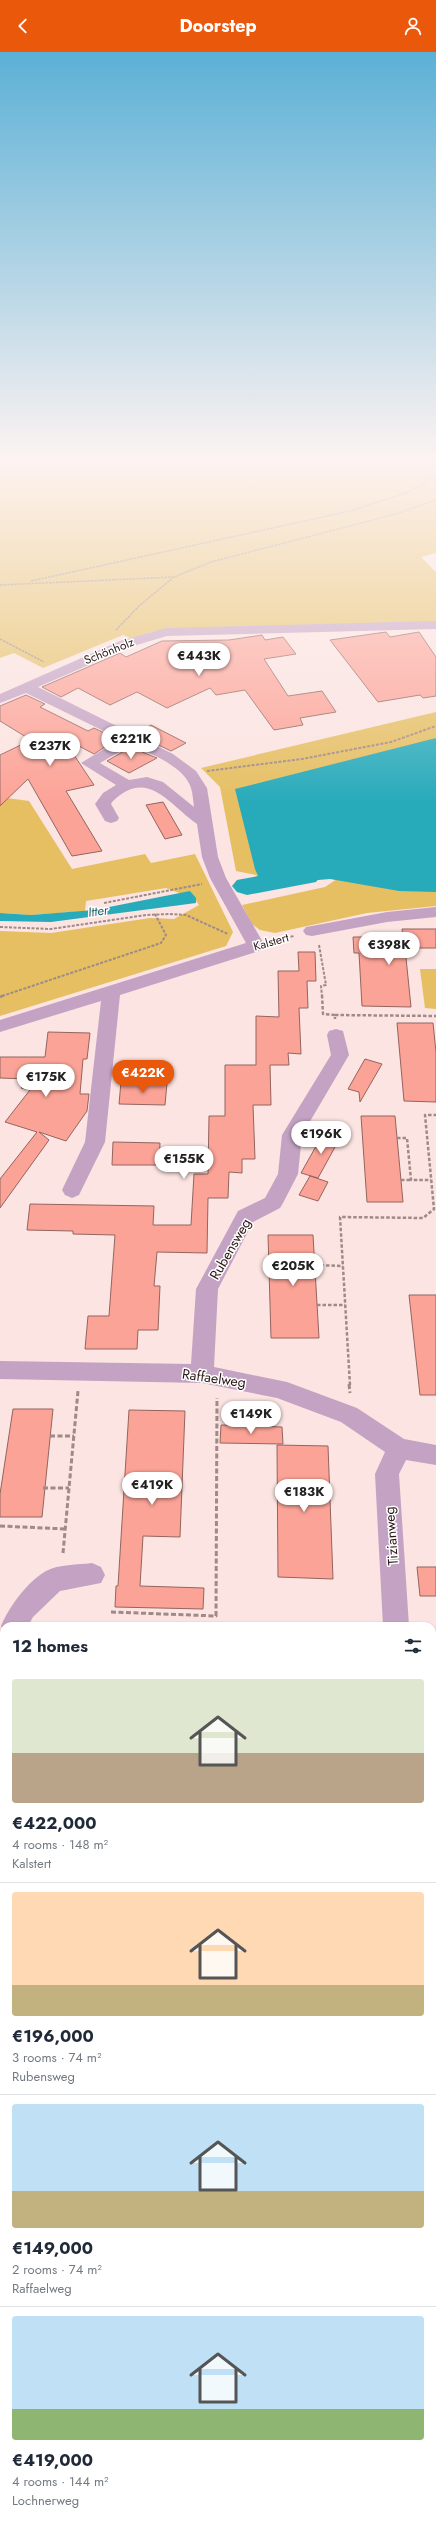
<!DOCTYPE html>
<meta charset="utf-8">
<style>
:root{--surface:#fff;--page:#f2f2f3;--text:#1f2937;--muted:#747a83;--line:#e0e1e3;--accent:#ea580c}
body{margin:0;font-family:Jost,sans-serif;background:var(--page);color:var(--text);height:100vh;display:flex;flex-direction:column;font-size:15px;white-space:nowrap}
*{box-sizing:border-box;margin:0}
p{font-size:13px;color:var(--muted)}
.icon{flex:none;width:22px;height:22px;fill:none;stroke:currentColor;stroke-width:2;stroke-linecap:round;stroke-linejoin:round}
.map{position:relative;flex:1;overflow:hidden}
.sheet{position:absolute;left:0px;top:1570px;width:436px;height:904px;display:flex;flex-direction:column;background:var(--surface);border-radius:12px 12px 0 0;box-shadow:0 1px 3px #0004}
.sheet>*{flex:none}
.price{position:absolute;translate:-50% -34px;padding:0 9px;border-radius:14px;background:#fff;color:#222;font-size:13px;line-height:26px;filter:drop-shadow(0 1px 2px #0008)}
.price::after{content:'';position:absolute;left:50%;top:24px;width:12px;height:9px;margin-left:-6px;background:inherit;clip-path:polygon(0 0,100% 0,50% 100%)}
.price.active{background:var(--accent);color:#fff}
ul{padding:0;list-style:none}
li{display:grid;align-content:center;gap:8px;height:212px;padding:0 12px}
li+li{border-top:1px solid var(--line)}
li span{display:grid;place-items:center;height:124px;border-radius:4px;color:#555}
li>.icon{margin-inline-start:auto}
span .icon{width:72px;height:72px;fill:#fffc;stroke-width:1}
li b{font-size:17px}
h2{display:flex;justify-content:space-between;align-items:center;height:48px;padding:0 12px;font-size:17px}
header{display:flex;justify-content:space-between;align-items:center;height:52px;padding:0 12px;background:var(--accent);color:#fff;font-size:18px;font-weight:700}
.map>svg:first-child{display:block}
.green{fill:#e5bf62}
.water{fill:#27aaba}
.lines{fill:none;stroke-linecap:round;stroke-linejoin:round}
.river{fill:#27aaba;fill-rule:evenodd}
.building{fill:#fca397;stroke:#94645e}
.path-far4{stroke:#9f8a88;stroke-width:1.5;stroke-dasharray:2.5 1;stroke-linecap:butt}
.path-far3{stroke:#9f8a88;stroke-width:2;stroke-dasharray:3 1.5;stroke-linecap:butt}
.path-far2{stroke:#9f8a88;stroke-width:2.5;stroke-dasharray:3.5 2;stroke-linecap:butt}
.path-far1{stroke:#9f8a88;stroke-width:3;stroke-dasharray:5 2.5;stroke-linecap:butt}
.path{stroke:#9f8a88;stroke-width:4;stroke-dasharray:6 3;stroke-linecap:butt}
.minor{fill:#c4a2c3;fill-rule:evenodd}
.labels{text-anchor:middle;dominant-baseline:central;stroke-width:3;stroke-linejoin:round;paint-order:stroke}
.far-street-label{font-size:12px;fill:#2b1816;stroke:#fff}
.far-water-label{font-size:13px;font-style:italic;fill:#1d5f68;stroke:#fff}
.street-label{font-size:14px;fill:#2b1816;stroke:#fff}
</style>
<header><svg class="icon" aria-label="back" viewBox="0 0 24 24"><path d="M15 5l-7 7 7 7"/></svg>Doorstep<svg class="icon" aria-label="person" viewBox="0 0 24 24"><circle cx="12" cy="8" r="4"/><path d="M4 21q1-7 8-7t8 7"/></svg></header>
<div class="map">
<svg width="436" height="2474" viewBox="0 0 436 2474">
<rect width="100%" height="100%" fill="#fbe4e1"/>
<g class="green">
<path d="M0,406H436V501L421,505L436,520V570L199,576L151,580L133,587L123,583L43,616L14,601L0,606Z"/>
<path d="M436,660V854L367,861L275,881L260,878L252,872L242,853L325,835L349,819L260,828L256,823L236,819L220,735L201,716Z"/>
<path d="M0,745L29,749L72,817L145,802L151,811L195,802L233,880L226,894L0,964V879L51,881L150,866L174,867L199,853L190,839L182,842L166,836L86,849L85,859L31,863L0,861Z"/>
<path d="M420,917H436V957L425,956Z"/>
</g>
<g class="water">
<path d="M436,686V840L399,839L330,827L283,831L256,837L251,830L260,828L255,817L235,737Z"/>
<path d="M190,839L196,846V851L51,870L0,869V861L31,863L94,858Z"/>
</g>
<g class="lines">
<path class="river" d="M306,815L316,818L321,824L316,830L247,843L237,840L232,834L237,828Z"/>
</g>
<g class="building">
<path d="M386,580L390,585L419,580L436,605V644L423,646L420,643L378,650L330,588Z"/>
<path d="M262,583L265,588L283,585L296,602L264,607L288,644L322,639L336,660L300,666L303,673L274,678L245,638L216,643L210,636L167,656L137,640L110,653L78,636L61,645L42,635L120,601L126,605L162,589L229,588Z"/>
<path d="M26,643L45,652L40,655L88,679L94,676L117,687L94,702L62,685L94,733L66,739L102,799L72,804L28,727L0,754V703L31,688L0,669V654Z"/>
<path d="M151,673L186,691L171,699L135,682Z"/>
<path d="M131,695L147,702L157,706L129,721L107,709Z"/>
<path d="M163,750L182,783L165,787L146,753Z"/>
<path d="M402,877H436V896H405L411,955L362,954L359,901H354L353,885H403Z"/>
<path d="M298,900H315L316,929H307L308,956H299L301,1002L288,1001L289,1013H270L271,1053H253L255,1107H242V1121L229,1120L228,1146H208L207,1201L157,1200L154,1234H160L158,1278H138L137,1297H85L88,1264H109L115,1183L73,1182V1179L27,1178L30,1152L154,1154L153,1173H191L194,1122H208L209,1064H225V1013H256V964L279,965L278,919H299Z"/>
<path d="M397,971H433L436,1000V1050L404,1049Z"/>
<path d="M48,980L90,981L87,1007H83L80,1042H89L87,1059L66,1089L39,1080L49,1088L0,1156V1127L37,1080L5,1070L30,1038L21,1036L28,1027L0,1026V1005H45Z"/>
<path d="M365,1007L382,1012L360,1050L359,1040L348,1037Z"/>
<path d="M121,1030L167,1031L165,1053L119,1052Z"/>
<path d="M361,1064H395L403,1150H367Z"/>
<path d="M324,1080L340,1086L318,1126L301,1121Z"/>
<path d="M113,1090L160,1091L159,1113H112Z"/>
<path d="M310,1124L328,1130L318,1149L299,1143Z"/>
<path d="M268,1183H313L319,1286H271Z"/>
<path d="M409,1243H436V1343H420Z"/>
<path d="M13,1357H53L42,1465H0V1442Z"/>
<path d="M129,1358L185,1359L180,1485L143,1484L140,1534L204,1536L203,1557L115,1555L116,1534H118Z"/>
<path d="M221,1373L282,1375L283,1392L220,1391Z"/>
<path d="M277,1393L328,1394L333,1527L278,1525Z"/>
<path d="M417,1515H436V1544H420Z"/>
</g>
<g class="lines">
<g class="path-far4">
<path d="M31,529L350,459L406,441L436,424"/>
<path d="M0,533L174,525L211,510L396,462L436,448"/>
<path d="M116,578L139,554L174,525"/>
<path d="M0,587L44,610"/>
</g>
<g class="path-far3">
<path d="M207,719L302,707L391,690L436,674"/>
<path d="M104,851L202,832"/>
<path d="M0,875L51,877L146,863L169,862L186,863L228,882"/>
<path d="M273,889L294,884"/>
<path d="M319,893L326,933L321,934L322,944"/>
<path d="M2,944L161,891L166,883L155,862"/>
</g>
<g class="path-far2">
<path d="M322,943L323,962L335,963V967"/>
<path d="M0,945L5,943"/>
<path d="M335,963L436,964"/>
<path d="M397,1086H407L411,1128H431"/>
<path d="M401,1128H411"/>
<path d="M315,1213L343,1214"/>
<path d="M317,1253H345"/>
<path d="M350,1333L340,1165L423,1166L434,1157L425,1063H436"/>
</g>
<g class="path-far1">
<path d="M349,1332L350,1341"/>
<path d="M50,1384H74"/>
<path d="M43,1436H69"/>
<path d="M0,1474L66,1477"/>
<path d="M63,1501L78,1339"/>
<path d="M111,1560L216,1564L217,1346"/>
</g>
<g class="path">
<path d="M432,2045L436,2050"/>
<path d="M432,2079H436"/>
<path d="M385,2470L386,2474"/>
</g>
<g class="minor">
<path d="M436,569V577L167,584L130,595L38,635L173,702L196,719L207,736L218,805L226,826L265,894L262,898L120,943L105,1090L79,1143L72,1146L65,1143L62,1138L85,1090L101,949L0,980V968L246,891L210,826L202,805L197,772C168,752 148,715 112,750L111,752L119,766L117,769L111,771L105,769L95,752L103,741L116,733L81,711L120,687L26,641L0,651V642L120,589L166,576ZM131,693C151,702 184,714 191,736C193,742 193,749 194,755L163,730L147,725L129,728L100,711Z"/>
<path d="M436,855V865L387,870L312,884L306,883L303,879L306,875L312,874L387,860Z"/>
<path d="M336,977L343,979L349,1003L302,1083L298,1122L283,1151L280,1156L253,1170L218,1237L214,1315L287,1330L357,1356L404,1387L436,1393V1413L406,1408L399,1422L409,1574H383L375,1422L385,1400L341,1370L277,1346L202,1331L0,1327V1309L191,1312L196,1237L238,1159L265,1146L278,1122L282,1083L331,1003L327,983L329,979Z"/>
<path d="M92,1511L101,1515L105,1523L101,1531L60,1539L33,1565L28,1574H4V1611L0,1613V1582L4,1581L1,1574C9,1555 27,1530 46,1519C59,1512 78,1513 92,1511Z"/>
<rect x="0" y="2036" width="4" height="32"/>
<path d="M432,2123L436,2125V2226L432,2225Z"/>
</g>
</g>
<linearGradient id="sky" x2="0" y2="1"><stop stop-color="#5bb0d6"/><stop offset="0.54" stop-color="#fdf3f2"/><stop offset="1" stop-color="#fdf3f2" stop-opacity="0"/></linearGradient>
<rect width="436" height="752" fill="url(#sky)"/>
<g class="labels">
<g class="far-street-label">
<text transform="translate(109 599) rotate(-22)">Schönholz</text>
<text transform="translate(271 890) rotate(-16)">Kalstert</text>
</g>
<g class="far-water-label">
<text transform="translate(98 859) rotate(-8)">Itter</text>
</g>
<g class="street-label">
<text transform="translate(230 1197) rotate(-60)">Rubensweg</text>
<text transform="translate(214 1326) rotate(8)">Raffaelweg</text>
<text transform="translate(391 1484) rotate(-94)">Tizianweg</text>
</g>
</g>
</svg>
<b class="price" style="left:199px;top:625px">€443K</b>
<b class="price" style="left:131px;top:708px">€221K</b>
<b class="price" style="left:50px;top:715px">€237K</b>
<b class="price" style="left:389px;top:914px">€398K</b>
<b class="price active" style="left:143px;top:1042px">€422K</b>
<b class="price" style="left:46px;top:1046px">€175K</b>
<b class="price" style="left:321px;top:1103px">€196K</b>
<b class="price" style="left:184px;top:1128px">€155K</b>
<b class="price" style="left:293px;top:1235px">€205K</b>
<b class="price" style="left:251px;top:1383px">€149K</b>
<b class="price" style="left:152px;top:1454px">€419K</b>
<b class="price" style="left:304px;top:1461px">€183K</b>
<section class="sheet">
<h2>12 homes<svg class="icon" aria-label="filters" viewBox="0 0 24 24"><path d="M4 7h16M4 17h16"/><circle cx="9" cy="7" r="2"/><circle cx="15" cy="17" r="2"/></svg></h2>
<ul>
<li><span style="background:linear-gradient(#dfe7d0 60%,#b9a48a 0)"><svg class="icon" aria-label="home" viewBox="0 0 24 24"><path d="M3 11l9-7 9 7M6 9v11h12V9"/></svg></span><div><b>€422,000</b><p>4 rooms · 148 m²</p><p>Kalstert</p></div></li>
<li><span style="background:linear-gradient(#ffd9b3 75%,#c2b280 0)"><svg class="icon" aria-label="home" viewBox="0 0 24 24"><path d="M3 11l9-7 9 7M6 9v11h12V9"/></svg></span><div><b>€196,000</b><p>3 rooms · 74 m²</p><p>Rubensweg</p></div></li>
<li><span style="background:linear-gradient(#bfe0f5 70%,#c2b280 0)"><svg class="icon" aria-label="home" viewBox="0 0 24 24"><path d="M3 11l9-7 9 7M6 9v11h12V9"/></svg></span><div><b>€149,000</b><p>2 rooms · 74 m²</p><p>Raffaelweg</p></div></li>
<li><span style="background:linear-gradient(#bfe0f5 75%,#8fb573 0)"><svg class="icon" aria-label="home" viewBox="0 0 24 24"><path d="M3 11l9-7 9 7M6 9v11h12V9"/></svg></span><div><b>€419,000</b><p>4 rooms · 144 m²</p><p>Lochnerweg</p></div></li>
</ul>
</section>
</div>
